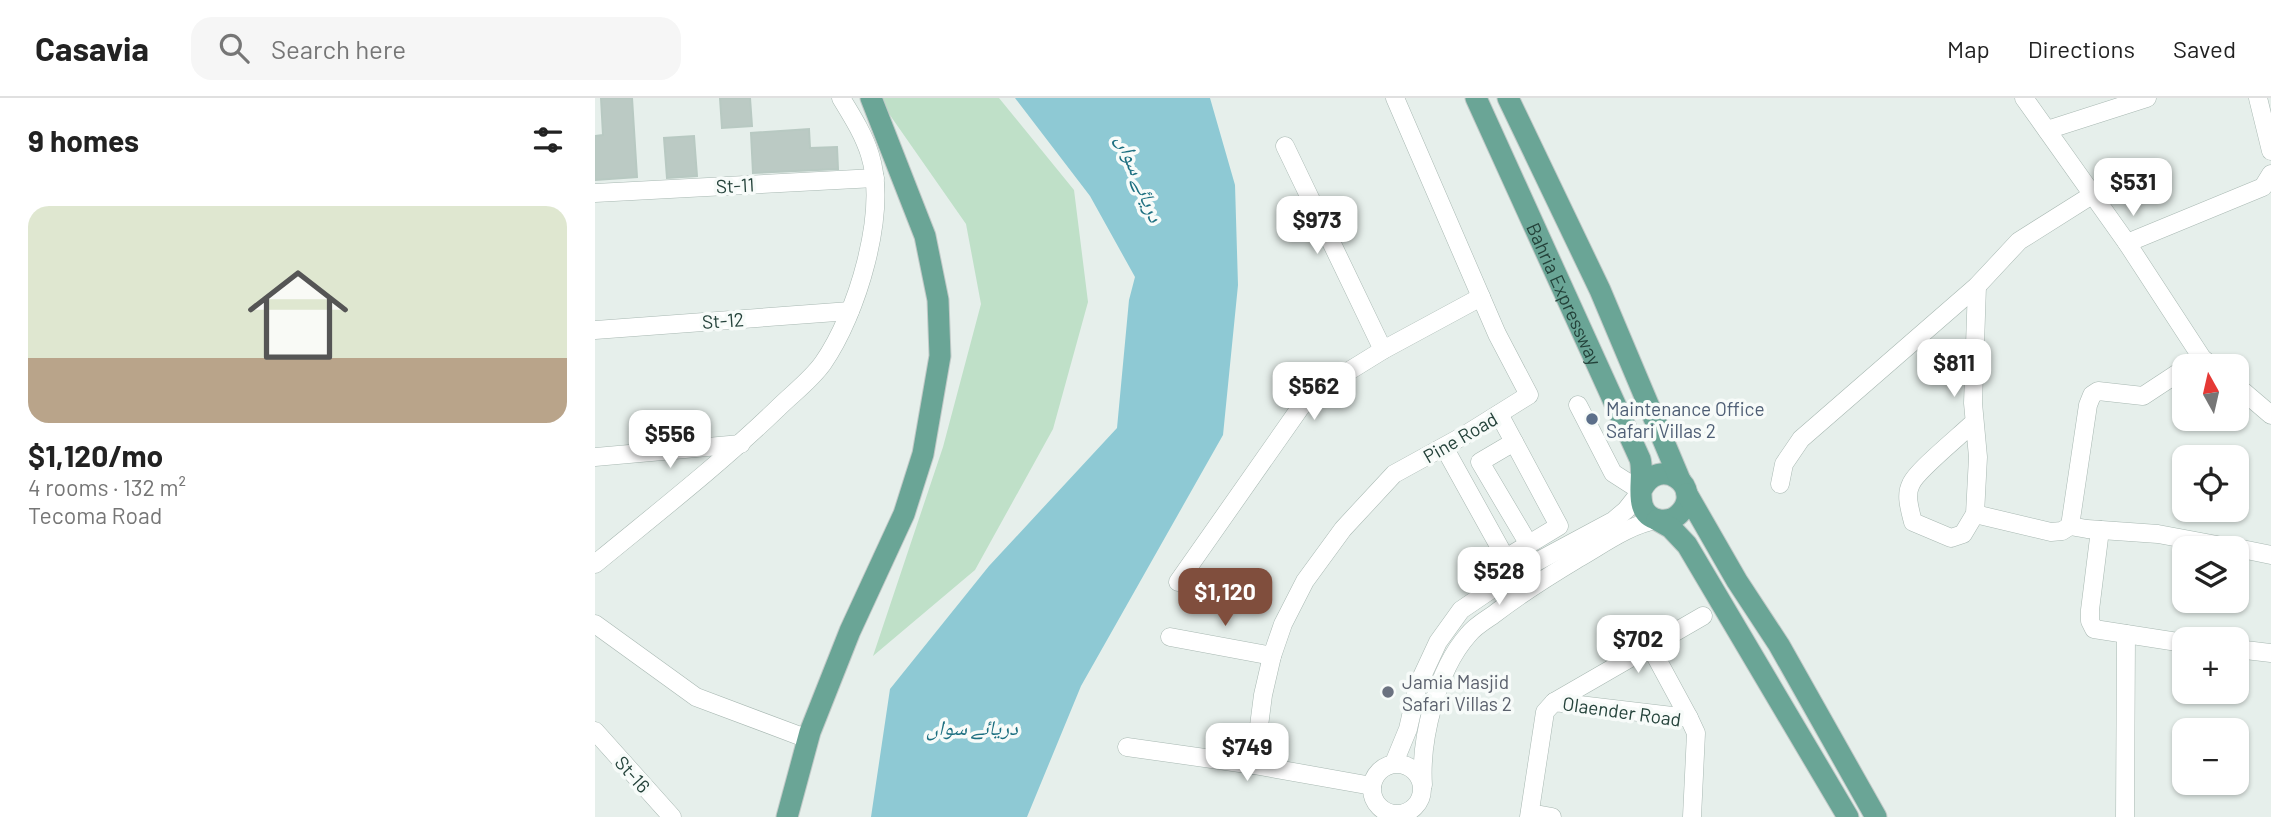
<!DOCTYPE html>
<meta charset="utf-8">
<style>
:root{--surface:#fff;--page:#f6f6f6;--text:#222;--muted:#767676;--line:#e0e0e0;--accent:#804e3d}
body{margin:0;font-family:Barlow,"Noto Naskh Arabic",sans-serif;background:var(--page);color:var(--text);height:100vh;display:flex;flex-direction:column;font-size:26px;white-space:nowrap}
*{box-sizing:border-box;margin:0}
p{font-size:23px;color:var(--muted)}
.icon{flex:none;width:38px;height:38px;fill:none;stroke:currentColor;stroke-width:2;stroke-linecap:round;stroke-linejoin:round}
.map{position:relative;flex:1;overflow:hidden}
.drawer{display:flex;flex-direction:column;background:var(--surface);width:595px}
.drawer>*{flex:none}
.needle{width:46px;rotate:352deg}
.fabs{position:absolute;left:1577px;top:256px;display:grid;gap:14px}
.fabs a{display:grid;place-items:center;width:77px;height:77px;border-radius:14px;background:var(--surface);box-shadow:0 2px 5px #0004;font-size:35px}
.price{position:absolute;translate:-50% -60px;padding:0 16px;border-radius:14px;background:#fff;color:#222;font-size:23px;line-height:46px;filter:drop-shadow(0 2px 4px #0008)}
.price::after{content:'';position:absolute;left:50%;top:42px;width:21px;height:16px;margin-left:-10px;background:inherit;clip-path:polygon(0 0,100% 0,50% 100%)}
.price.current{background:var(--accent);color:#fff}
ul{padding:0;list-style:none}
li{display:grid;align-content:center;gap:14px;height:371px;padding:0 28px}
li span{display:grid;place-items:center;height:217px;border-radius:21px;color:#555}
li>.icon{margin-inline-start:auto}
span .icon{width:126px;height:126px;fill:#fffc;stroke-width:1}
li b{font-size:30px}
h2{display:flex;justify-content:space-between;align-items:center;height:84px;padding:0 28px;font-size:30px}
header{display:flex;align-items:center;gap:42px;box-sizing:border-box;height:98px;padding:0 35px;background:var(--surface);border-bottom:2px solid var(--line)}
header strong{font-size:33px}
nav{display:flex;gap:38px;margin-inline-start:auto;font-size:24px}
.search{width:490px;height:63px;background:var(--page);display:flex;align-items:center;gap:18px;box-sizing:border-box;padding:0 24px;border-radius:21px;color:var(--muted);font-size:26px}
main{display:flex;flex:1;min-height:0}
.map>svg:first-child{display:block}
.green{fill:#bfe0c8}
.water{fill:#8ec9d4}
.building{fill:#bbcac4;stroke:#b8c9c2;stroke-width:2}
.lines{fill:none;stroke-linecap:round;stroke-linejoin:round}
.minor-casing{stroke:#a8b8b2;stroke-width:19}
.major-casing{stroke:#c2cac8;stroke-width:23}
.minor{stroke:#fff;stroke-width:18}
.major{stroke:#6aa596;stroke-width:21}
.service-dot{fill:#5c6f8a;stroke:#f7fbf9;stroke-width:2.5}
.worship-dot{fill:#6b7280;stroke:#f7fbf9;stroke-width:2.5}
.labels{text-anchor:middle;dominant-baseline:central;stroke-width:7;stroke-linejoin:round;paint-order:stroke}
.street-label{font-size:19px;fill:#24423a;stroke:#f7fbf9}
.service-label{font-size:19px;fill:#4e5e75;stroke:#f7fbf9;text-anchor:start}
.worship-label{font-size:19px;fill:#5b616d;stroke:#f7fbf9;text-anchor:start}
.water-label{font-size:21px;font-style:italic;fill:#1c6f80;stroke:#f7fbf9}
</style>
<header>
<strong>Casavia</strong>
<div class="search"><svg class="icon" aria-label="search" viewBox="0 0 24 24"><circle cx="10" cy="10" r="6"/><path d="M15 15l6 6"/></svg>Search here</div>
<nav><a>Map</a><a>Directions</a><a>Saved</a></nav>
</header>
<main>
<section class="drawer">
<h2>9 homes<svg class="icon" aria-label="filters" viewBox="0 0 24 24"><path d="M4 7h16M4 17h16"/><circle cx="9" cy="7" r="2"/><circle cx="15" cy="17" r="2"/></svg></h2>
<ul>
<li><span style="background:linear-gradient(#dfe7d0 70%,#b9a48a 0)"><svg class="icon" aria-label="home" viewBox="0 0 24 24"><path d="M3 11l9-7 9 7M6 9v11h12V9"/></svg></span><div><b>$1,120/mo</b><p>4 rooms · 132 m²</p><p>Tecoma Road</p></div></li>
</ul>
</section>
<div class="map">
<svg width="1676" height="719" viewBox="0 0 1676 719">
<rect width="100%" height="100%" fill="#e6efeb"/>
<path class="green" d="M283,0H404L479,92L493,204L458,331L380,472L278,558L348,349L386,206L371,126Z"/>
<path class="water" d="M420,0H615L640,87L643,187L628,337L486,588L432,719H276L295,591L394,468L522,330L534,202L540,179L495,98Z"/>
<g class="building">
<path d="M6,0H37L42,79L0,82V38L8,37Z"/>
<path d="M125,0H155L157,28L127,30Z"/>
<path d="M214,31L215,50L242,49L243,71L158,75L156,35Z"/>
<path d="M99,38L102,78L72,80L69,40Z"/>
</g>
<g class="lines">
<g class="minor-casing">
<g id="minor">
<path d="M1429,0L1532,145L1607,260L1617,268"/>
<path d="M1663,0L1676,53"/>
<path d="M1452,32L1552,0"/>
<path d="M690,48L788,252"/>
<path d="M0,95L280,80"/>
<path d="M1532,145L1668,89L1676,76"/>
<path d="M0,232L255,213"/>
<path d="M1642,288L1676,317"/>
<path d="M904,316L964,428L911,460"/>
<path d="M1379,324C1366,337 1321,373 1316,386C1310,397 1315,412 1318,424L1356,440L1368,436L1380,416L1383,359L1378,305L1382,188"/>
<path d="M919,344L885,364L933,445"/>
<path d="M849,349L915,468"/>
<path d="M0,359L146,346"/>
<path d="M1185,386L1189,366L1206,341L1382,188L1424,143L1497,97"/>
<path d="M1380,416L1456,434L1467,433L1475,428L1492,431L1563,436L1638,450"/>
<path d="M1475,428L1493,307L1497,297L1503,293L1548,298L1589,271"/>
<path d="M1505,432L1495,512V523L1499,531L1589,545"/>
<path d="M1642,450L1676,457"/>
<path d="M0,466C62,415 125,366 183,310C197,296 216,282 228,265C262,216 293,115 275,57C269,37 257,18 246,0"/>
<path d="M583,484L705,310L720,294L788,252L886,199"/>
<path d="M0,526L101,599L213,641"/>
<path d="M575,539L677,558"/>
<path d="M1055,548L1094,620"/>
<path d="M1642,551L1676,555"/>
<path d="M959,604L1108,518"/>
<path d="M0,633L77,719"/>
<path d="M532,649L659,667L777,688"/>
<path d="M799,665L813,631L823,587L843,544L866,512L919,476L1018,423L1031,412L1046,393L1018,375L983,307"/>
<circle cx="802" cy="691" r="25"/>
<path d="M659,667L668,597L677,558L688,526L710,483L748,431L799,376L870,337L934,297L902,236L800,0"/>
<path d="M828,687C825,641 842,572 873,537C879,529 889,523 898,517C925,496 952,479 982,461C1007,447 1033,427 1062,422"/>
<path d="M935,715L957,719"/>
<path d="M934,719L950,614L959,604L1094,620L1101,635L1097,719"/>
<path d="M1530,719L1531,536"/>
</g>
</g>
<g class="major-casing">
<g id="major">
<path id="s1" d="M881,0L1045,361C1051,380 1035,416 1064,422C1071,423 1079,421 1084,416C1111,390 1064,354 1046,393"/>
<path d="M913,0L1005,192L1085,382"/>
<path d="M1092,396L1142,483L1184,547L1281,719"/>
<path d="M1062,422L1076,430L1092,447L1253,719"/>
<path d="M192,719L215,634L255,533L309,416L328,356L345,258L343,202L330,138L276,0"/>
</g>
</g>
<use href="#minor" class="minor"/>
<use href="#major" class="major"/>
</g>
<circle class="service-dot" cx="997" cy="321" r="7"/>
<circle class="worship-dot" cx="793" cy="594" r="7"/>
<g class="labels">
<g class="street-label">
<text transform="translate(140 87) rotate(-3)">St-11</text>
<text stroke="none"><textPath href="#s1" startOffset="215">Bahria Expressway</textPath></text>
<text transform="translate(128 222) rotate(-4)">St-12</text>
<text transform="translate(865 339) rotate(-30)">Pine Road</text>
<text transform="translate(1027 613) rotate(8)">Olaender Road</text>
<text transform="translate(38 676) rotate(48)">St-16</text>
</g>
<g class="service-label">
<text x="1011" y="310">Maintenance Office<tspan x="1011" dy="22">Safari Villas 2</tspan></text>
</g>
<g class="worship-label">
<text x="807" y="583">Jamia Masjid<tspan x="807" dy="22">Safari Villas 2</tspan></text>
</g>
<g class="water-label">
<text transform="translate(546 80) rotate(68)">دریائے سواں</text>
<text x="377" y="628">دریائے سواں</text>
</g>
</g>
</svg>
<div class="fabs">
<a><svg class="needle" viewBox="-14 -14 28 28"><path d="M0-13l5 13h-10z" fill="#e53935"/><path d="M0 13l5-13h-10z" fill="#767676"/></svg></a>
<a><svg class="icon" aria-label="locate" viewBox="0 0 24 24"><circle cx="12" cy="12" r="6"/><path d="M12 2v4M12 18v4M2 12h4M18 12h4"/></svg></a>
<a><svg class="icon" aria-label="layers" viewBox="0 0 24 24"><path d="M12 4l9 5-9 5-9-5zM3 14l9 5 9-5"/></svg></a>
<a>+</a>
<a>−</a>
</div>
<b class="price" style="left:1538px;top:120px">$531</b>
<b class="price" style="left:722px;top:158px">$973</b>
<b class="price" style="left:1359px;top:301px">$811</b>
<b class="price" style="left:719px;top:324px">$562</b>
<b class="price" style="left:75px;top:372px">$556</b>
<b class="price" style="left:904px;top:509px">$528</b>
<b class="price current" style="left:630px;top:530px">$1,120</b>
<b class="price" style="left:1043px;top:577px">$702</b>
<b class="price" style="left:652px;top:685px">$749</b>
</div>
</main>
